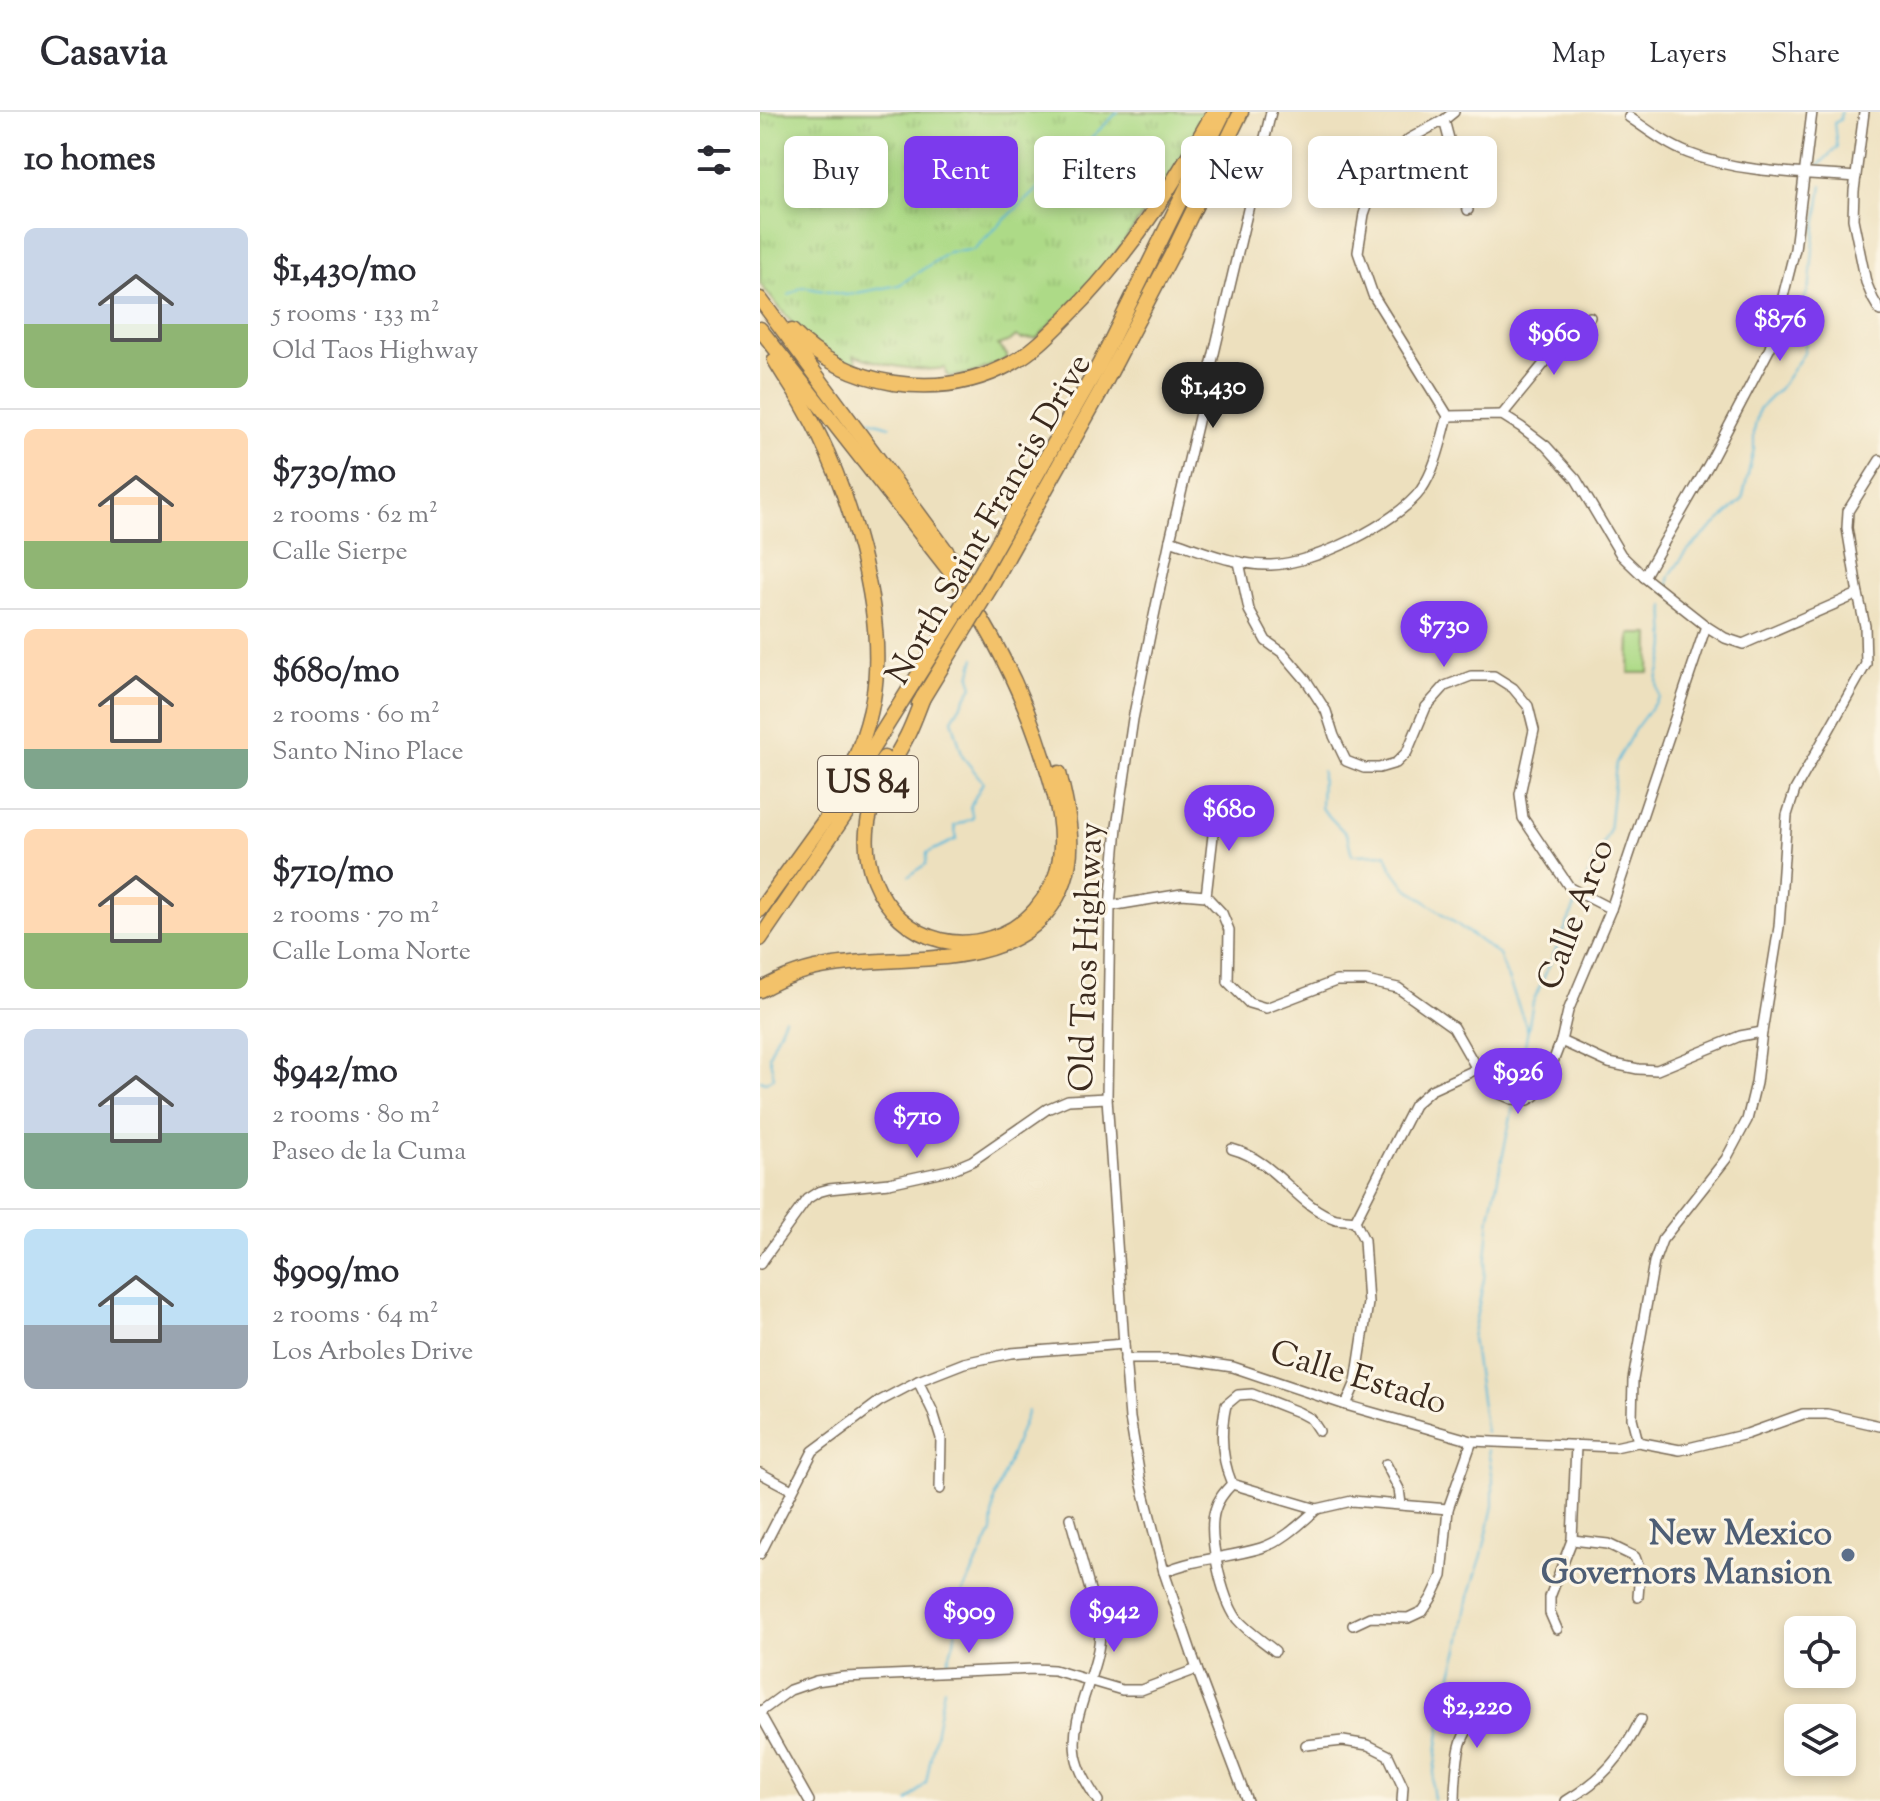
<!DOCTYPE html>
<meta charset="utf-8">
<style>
:root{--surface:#fff;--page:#f2f2f3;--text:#2b2b33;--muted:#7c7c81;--line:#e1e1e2;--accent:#7c3aed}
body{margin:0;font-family:"Sorts Mill Goudy",serif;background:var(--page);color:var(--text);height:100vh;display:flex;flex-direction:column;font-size:30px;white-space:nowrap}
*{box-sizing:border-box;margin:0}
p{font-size:26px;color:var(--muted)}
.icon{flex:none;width:44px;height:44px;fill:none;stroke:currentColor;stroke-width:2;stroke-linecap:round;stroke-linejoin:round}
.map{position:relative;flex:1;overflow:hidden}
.side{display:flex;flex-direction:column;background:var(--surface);width:760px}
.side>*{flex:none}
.guide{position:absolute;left:24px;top:24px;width:760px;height:72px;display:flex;gap:16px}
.fabs{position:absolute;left:1024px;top:1504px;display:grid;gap:16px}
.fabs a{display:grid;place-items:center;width:72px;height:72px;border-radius:12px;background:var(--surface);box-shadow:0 4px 12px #0003;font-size:40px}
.price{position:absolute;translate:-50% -68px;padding:0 18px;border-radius:28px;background:var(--accent);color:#fff;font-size:26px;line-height:52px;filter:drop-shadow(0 2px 4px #0008)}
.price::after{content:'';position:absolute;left:50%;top:48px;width:24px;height:18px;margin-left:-12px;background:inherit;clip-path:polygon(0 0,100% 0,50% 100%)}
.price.active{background:#222;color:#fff}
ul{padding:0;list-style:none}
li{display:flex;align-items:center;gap:24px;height:200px;padding:0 24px}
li+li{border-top:2px solid var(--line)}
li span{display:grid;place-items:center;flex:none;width:224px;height:160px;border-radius:12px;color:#555}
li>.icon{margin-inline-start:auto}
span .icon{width:96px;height:96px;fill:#fffc;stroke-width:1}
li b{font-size:34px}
h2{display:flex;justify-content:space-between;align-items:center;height:96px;padding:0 24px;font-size:34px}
.tag{padding:0 28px;border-radius:12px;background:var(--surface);box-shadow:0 4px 12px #0003;font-size:28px;line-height:72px}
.tag.active{background:var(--accent);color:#fff}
header{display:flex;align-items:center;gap:48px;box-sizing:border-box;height:112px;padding:0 40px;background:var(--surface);border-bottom:2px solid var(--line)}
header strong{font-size:38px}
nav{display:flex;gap:44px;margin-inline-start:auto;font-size:28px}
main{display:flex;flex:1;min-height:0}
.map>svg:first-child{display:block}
.grass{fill:url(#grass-tufts);stroke:#748252;stroke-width:2}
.garden{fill:#adda87;stroke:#748252;stroke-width:2}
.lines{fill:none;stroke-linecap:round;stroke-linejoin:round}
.stream{stroke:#5cb9da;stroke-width:2}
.minor-casing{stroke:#796a56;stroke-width:12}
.highway-casing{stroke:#796a56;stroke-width:17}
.minor{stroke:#fff;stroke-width:9}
.highway{stroke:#f3c26a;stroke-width:14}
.highway-bridge-casing{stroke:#796a56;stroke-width:17;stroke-linecap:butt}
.highway-bridge{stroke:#f3c26a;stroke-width:14}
.service-dot{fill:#5c6f8a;stroke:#fcf5e5;stroke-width:3}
.labels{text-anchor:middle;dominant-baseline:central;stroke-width:6;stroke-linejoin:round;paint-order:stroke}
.shield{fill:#fcf5e5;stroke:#75675a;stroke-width:2}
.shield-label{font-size:32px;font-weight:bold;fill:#3b2a1e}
.street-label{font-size:34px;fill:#3b2a1e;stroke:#fcf5e5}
.service-label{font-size:34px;font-weight:bold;fill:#4e5e75;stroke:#fcf5e5;text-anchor:end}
</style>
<header>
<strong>Casavia</strong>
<nav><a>Map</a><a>Layers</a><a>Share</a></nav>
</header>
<main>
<section class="side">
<h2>10 homes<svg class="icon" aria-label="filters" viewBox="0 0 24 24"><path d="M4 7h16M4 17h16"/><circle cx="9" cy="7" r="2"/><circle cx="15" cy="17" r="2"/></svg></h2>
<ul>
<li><span style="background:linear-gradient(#c9d6e8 60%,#8fb573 0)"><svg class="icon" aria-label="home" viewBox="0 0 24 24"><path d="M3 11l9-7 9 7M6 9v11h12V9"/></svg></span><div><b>$1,430/mo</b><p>5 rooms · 133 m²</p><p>Old Taos Highway</p></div></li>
<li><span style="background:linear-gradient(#ffd9b3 70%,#8fb573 0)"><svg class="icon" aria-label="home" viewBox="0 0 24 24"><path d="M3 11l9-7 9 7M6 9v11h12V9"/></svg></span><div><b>$730/mo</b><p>2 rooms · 62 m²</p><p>Calle Sierpe</p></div></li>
<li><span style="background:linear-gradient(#ffd9b3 75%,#7fa58c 0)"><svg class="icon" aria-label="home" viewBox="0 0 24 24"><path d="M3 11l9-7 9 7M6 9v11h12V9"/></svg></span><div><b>$680/mo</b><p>2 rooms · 60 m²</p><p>Santo Nino Place</p></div></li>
<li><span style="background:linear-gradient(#ffd9b3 65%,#8fb573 0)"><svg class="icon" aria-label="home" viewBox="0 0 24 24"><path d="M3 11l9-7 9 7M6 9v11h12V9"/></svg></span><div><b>$710/mo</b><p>2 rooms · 70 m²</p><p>Calle Loma Norte</p></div></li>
<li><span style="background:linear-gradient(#c9d6e8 65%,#7fa58c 0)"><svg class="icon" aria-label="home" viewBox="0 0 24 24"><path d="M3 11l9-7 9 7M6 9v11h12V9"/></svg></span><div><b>$942/mo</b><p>2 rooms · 80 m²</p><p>Paseo de la Cuma</p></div></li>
<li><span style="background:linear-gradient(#bfe0f5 60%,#9aa5b1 0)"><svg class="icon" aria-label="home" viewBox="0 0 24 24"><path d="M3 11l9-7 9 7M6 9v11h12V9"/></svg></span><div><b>$909/mo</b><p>2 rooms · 64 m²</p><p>Los Arboles Drive</p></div></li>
</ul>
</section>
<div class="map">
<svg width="1120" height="1689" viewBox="0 0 1120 1689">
<defs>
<pattern id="grass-tufts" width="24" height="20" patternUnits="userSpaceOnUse" patternTransform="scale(2)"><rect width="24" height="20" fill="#adda87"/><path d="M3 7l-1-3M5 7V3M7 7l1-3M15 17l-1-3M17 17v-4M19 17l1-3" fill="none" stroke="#96bb74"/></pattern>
</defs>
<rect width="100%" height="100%" fill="#fcf5e5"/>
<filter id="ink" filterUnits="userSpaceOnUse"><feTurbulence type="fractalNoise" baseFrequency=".0125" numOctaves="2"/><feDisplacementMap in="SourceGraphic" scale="16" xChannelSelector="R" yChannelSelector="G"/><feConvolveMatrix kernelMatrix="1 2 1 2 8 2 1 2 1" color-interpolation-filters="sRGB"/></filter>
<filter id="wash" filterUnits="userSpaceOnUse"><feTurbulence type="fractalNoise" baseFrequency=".006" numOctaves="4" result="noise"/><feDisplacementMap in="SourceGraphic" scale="32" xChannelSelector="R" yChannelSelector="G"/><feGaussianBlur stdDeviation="1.8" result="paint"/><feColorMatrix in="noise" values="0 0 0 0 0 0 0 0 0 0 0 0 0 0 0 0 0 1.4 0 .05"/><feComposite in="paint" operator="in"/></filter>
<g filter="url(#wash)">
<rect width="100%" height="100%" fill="#ede0be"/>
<path class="grass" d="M0,0H447L412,62L339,164L277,226L261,227L256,224L250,229L238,233L247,243V247L214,261L189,265L186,262L185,256C155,261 122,252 94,243L97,250L96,254L66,240L36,216L0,172Z"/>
<path class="garden" d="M870,522H890L889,561H869Z"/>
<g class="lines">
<g class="stream">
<path d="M1059,53L1077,35L1074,11L1080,8L1081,0"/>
<path d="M29,183L42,175L86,183L139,173L189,140L213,138L358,0"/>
<path d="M105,307L130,314"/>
<path d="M908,474L910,463L928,438L982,388L994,337V319L999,297L1020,276L1044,241L1047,222L1042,194L1050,172L1053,137L1062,73"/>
<path d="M562,659L561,696L587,723L592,743L626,742L631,755L646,775L739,843L768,919"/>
<path d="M149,764L166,752L167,741L197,727L194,714L213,706L210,695L223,670L203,645L192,607L213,574L210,565L215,546"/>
<path d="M823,774L849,719L856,651L875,617L899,585C894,560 901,562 905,540C908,525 903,509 905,494"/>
<path d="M0,968L6,970L14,965L9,943L25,906"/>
<path d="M756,982L773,890L818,787"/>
<path d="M726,1321L712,1226L724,1167L730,1104L753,995"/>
<path d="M186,1554L194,1530L200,1486L232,1420L234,1387L268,1299"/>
<path d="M148,1689L166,1671L184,1576"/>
<path d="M674,1689L672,1672L686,1582L699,1537L709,1484L722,1443L733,1394V1368L728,1338"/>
</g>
</g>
</g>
<g filter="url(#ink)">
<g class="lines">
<g class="minor-casing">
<g id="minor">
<path d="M1104,0L1094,79L1093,107L1106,170L1113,187L1120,199"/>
<path d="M869,5C888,18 906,32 928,41C978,61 1042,61 1096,65"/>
<path d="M684,8L708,98"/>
<path d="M742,303L818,210L830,205"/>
<path d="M688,304L742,303L761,315L786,334L816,367L861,443L884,465L946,514L965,526L983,532L1098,482"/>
<path d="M1120,348L1088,399L1087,416L1098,482L1105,514L1106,552L1035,678L1027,703L1019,815L1002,920L996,971L987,1008L966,1047L902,1128L894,1150L873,1268L872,1306L878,1330L920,1338L987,1322L1043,1302H1067L1120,1314"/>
<path d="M410,428C443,439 476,454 511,453C553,452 636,412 661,378C676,356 681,329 688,304L613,183L598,140L604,102L621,54L649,27L684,8L694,0"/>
<path d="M479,450L489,498L506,529L523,541L546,568L566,599L574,624L586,649L604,656H619L636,651L647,640L666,595L685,574L711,564H734L753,576L768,594L774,618L760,682L763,706L810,776L851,797"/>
<path d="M884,465L949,352L1010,236L1035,137L1052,0"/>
<path d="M446,784L455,706L461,691"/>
<path d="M350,794L422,782L446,784L462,801L469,818L468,870L489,891L506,896L576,869H606L638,876L693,915L717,957L738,981L752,987L768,988L775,984L783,976L801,929L808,899L851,797L946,514"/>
<path d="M801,929L849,951L878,957L897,958L980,924L1002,920"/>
<path d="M472,1037C517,1049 536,1094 576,1107C582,1108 589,1108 595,1109"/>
<path d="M0,1152L47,1087L58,1080L69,1077L129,1071L193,1057L212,1049L287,997L308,988L347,986"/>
<path d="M365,1247H419L473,1255L586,1293L712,1329L855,1335L878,1330"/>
<path d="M158,1269L173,1300L181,1326L180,1377"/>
<path d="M586,1293L596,1270L608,1191L604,1128L595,1109L654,993L671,978L717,957"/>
<path d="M559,1319L551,1307L538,1300L492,1282L478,1283L466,1293C460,1320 461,1346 472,1372L557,1397L592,1389L688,1397"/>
<path d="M626,1352L639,1377L641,1392"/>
<path d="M0,1361L32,1378"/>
<path d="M472,1372C464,1380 458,1387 455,1398C447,1423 462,1486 477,1507C487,1519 503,1529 515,1539"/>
<path d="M310,1406L340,1514C342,1558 309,1599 316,1643C319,1660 329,1675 338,1689"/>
<path d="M812,1428L848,1432L875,1445L880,1459L878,1485"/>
<path d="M0,1442L53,1339L120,1289L158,1269L204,1251L251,1241L364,1232"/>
<path d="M404,1460C436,1446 468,1446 501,1436C523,1429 540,1412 557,1397"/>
<path d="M593,1513L610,1505L648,1506L663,1499L672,1485L682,1464L688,1397L712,1329"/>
<path d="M797,1517L790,1501V1485L812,1428L816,1334"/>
<path d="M0,1600L30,1578L56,1569L84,1565L274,1557L294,1558L362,1578H381L437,1557"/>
<path d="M0,1602L49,1689"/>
<path d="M546,1633L583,1629L608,1633L628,1643L643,1675L642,1689"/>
<path d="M487,1689L437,1557L404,1460L380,1365L370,1306L364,1232L347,986L350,794L357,715L373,607L390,523L410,428L511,0"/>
<path d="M695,1689C695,1675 697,1638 703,1626C712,1603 738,1596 760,1600"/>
<path d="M806,1689C843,1667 862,1645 881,1607"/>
</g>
</g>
<g class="highway-casing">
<g id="highway">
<path d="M0,187L206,466"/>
<path d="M0,217L200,472C237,529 266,588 286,653C297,687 307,725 297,760C293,774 285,786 276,797C264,811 249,821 231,826C161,848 101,788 107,719C110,683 131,655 147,624C153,612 158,598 163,585"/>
<path d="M32,219C58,247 96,265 134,271C175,277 216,271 252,251C274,239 291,221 308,204C369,144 413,73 454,0"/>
<path d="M15,248C24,264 35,279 44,295C88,370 128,501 113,587C106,630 85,668 67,706"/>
<path d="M223,457L339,253L464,0"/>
<path d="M233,471L339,282L412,142L481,0"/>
<path d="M159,592L208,512"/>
<path d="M93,667L199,498"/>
<path d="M0,798L70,701"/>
<path d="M0,827L124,646"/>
<path d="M0,878C23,865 48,856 74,853C141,843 241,858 287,800C321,758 311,709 299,661"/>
</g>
</g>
<use href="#minor" class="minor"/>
<use href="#highway" class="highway"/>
<g class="highway-bridge-casing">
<g id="highway-bridge">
<path d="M199,498L223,457"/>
<path d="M208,512L233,471"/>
</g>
</g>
<use href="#highway-bridge" class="highway-bridge"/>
</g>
</g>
<circle class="service-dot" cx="1088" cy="1443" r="8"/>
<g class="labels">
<rect class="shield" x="58" y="644" width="100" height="56" rx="6"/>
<g class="shield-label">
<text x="108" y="672">US 84</text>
</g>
<g class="street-label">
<text transform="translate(230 408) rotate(-60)">North Saint Francis Drive</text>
<text transform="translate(817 803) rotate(-69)">Calle Arco</text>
<text transform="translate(328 845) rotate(-88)">Old Taos Highway</text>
<text transform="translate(598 1267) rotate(17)">Calle Estado</text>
</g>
<g class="service-label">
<text x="1072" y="1423">New Mexico<tspan x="1072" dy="39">Governors Mansion</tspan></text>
</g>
</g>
</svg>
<div class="fabs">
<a><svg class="icon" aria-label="locate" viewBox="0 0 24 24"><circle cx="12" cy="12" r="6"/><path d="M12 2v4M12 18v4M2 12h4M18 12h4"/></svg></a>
<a><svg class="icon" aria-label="layers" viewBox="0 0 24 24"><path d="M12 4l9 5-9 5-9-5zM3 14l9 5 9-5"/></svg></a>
</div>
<b class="price" style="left:1020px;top:251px">$876</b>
<b class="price" style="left:794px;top:265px">$960</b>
<b class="price active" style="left:453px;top:318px">$1,430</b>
<b class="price" style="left:684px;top:557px">$730</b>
<b class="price" style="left:469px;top:741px">$680</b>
<b class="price" style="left:758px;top:1004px">$926</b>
<b class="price" style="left:157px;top:1048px">$710</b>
<b class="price" style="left:354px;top:1542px">$942</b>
<b class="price" style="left:209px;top:1543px">$909</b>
<b class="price" style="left:717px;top:1638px">$2,220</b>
<div class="guide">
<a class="tag">Buy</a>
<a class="tag active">Rent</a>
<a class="tag">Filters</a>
<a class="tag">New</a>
<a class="tag">Apartment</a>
</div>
</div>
</main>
